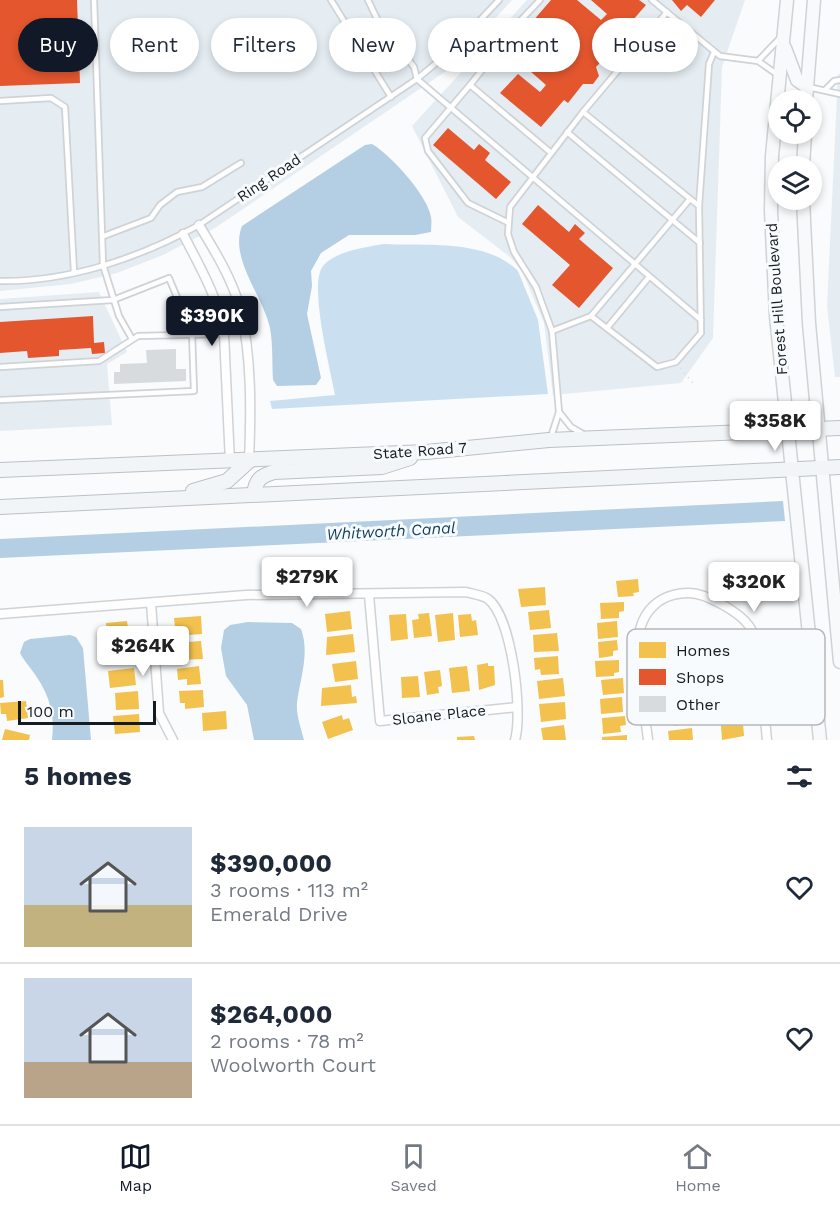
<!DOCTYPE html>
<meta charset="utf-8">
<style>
:root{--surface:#fff;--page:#f2f2f3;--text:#1f2937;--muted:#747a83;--line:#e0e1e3;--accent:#111827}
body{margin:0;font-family:"Work Sans",sans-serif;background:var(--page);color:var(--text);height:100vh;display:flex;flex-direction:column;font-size:22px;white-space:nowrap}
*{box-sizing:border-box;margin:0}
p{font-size:20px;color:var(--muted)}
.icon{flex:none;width:33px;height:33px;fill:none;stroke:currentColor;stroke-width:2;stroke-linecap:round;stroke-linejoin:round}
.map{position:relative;height:740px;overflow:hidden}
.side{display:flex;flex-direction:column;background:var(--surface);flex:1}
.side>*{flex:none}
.banner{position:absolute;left:18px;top:18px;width:804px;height:54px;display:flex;gap:12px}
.tools{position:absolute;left:768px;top:90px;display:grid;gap:12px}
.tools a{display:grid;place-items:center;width:54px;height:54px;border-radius:50%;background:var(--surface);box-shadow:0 3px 9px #0003;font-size:30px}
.scale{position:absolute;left:18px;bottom:15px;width:138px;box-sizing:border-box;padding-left:6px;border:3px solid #161b1f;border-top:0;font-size:16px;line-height:21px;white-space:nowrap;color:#161b1f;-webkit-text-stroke:4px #f8fbfe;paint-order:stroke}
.price{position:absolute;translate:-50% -51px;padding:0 14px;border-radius:6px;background:#fff;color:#222;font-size:20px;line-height:39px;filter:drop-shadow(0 2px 3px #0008)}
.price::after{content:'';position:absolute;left:50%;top:36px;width:18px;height:14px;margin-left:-9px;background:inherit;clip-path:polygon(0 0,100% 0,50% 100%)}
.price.current{background:var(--accent);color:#fff}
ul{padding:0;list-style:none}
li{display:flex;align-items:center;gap:18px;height:150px;padding:0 24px}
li+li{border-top:2px solid var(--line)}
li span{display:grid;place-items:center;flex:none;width:168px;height:120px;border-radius:0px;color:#555}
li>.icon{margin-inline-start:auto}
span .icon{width:72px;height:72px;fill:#fffc;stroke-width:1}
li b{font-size:26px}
h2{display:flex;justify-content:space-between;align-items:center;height:72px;padding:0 24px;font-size:26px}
.chip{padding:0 21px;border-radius:27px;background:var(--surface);box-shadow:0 3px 9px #0003;font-size:21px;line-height:54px}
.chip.current{background:var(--accent);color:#fff}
.tabs{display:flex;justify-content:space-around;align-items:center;height:84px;border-top:2px solid var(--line);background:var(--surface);font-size:16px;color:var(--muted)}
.tabs a{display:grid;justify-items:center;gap:3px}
.tabs .current{color:var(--accent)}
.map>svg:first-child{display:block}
.built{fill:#e5edf3}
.forest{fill:#cae0f1}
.water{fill:#b4cee4}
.homes{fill:#f2c14e}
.shops{fill:#e4572e}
.building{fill:#d7dbde}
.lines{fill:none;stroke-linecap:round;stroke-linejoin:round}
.service-casing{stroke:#cfd3d6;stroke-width:8}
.minor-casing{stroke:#cfd3d6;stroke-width:11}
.secondary-casing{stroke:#cfd3d6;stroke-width:15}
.primary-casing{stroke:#bbc1c6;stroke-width:16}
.path{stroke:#dfe0e0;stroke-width:1.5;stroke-dasharray:1.5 4.5;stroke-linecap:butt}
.service{stroke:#fefeff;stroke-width:4.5}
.minor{stroke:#fefeff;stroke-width:8}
.secondary{stroke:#f8f9fa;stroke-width:12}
.primary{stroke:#f2f5f8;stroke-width:14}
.labels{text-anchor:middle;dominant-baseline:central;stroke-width:6;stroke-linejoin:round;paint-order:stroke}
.street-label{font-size:15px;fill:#161b1f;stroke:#f8fbfe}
.water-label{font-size:16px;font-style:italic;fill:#0f3c5a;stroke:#f8fbfe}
.key{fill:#f8fbfe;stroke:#b4b8bb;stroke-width:1.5}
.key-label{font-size:16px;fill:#161b1f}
</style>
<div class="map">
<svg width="840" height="740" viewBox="0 0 840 740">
<rect width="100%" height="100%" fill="#f9fbfd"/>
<g class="built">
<path d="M0,0H512L449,69L215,228L163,255L117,273L71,284L0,291Z"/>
<path d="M527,0H745L722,67L713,338L681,383L553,395L544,323L522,271L510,257L458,217L412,126Z"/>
<path d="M838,74H840V377H835L827,306Z"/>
<path d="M99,292L127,352L107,364L112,425L0,431V299Z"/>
</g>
<path class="forest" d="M384,244C426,246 486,239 518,271L538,320L548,394L272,409L270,401L335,395C331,372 308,284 323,266C335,251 366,247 384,244Z"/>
<g class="water">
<path d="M372,144C390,154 428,196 431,217C432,222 431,227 431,232L415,235H349L321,253L311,271L312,286L307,314L321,378L316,385L277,386L273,380C272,363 273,344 270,328C263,296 229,258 242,226L365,145Z"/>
<path d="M783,501L785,521L0,558V539Z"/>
<path d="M248,622L292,623L301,629C310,653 300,679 297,703C296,715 301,728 304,740H254L247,705L226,676L221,648L224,630L230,625Z"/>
<path d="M70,635L76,637L83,648L91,740H52C55,716 50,696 36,676C31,668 24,661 20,653L24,642L30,639Z"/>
</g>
<g class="homes">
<path d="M638,579L639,592L633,593L634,596L618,597L616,581Z"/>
<path d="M545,587L546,605L521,607L518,589Z"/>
<path d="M624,602V611L619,612V618L601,619L600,603Z"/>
<path d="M549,610L551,628L530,630L528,612Z"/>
<path d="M350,611L352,629L327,632L325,614Z"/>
<path d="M429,613L432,636L414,638L412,620L419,619L418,614Z"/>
<path d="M453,613L455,640L438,642L435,615Z"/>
<path d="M406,614L408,639L391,641L389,615Z"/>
<path d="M471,614L472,621L476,620L478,635L460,637L458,615Z"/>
<path d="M201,616L202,634L176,636L174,618Z"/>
<path d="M127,621L128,628H133L134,639L107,641L106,623Z"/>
<path d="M617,621L618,637L598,639L597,623Z"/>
<path d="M557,633L559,651L534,652L533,635Z"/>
<path d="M353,634L355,652L326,655L327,637Z"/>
<path d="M617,640L618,650L613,651V656L599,658L598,642Z"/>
<path d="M201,641L203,659L177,660L176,643Z"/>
<path d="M133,645L134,663L110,665L109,647Z"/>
<path d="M558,656L559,674L541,675L540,669L535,670L534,658Z"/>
<path d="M619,660V672L614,673V676L596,677L595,661Z"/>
<path d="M356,661L358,679L335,682L332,664Z"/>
<path d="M488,663V666H494L495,685L479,690L477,665Z"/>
<path d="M199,666L201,684L187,685V679L178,680L177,669Z"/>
<path d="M467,666L470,691L452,693L449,668Z"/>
<path d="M134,668L136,685L110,688L108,671Z"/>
<path d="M440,670L442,686L438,687L439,693L427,695L424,672Z"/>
<path d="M418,676L420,697L402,698L401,677Z"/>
<path d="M563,678L565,696L539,699L537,681Z"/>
<path d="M623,678L624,693L603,695L601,680Z"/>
<path d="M0,680H3L4,697L0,698Z"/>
<path d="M351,685L352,697L356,696L357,703L321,706L322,688Z"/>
<path d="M203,690L204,707L185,709V703H180L179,691Z"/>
<path d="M138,691L139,709L116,710L115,693Z"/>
<path d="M622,697L623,712L601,714L600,699Z"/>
<path d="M26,701L28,718L7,721L6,714H1L0,703Z"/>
<path d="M565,702L566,719L541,722L539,704Z"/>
<path d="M690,709L691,724L674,726V721L667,722L666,711Z"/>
<path d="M226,711L227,729L203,731L202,713Z"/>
<path d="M139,714L140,732L115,734L113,716Z"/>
<path d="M342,715L343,720L349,718L353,730L328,739L322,722Z"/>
<path d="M625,716L626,725L620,726L621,732L603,734L602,718Z"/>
<path d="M743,723L744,736L722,740L721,725Z"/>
<path d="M564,725L566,740H543L541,728Z"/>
<path d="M692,728L693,740H669L668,731Z"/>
<path d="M5,729L30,735L29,740H2Z"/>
<path d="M627,735V740H602V737Z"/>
<path d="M474,736L475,740H457V737Z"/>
</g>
<g class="shops">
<path d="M0,0H77L80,83L0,86Z"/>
<path d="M551,0H577L601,20L607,14L591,0H639L646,5L619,36L623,39L596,67L599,76L593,84H583L568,103L564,100L541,127L500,93L518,74L540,92L546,85L507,51Z"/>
<path d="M672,0H715L701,17L687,5L681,11Z"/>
<path d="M448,128L474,150L479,144L490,153L485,160L511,182L496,199L433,145Z"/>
<path d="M538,205L569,232L575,224L585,233L579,239L613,268L579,308L552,285L570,265L522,224Z"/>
<path d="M93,316L94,343L104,342L105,353L92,354L91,348L59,350V356L28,358L27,351L0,353V322Z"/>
</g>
<path class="building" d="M176,349V369H186V381L114,384V372H120V364L147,363L146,350Z"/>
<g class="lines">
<g class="service-casing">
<g id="service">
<path d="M94,0L103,265L119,316L132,339"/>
<path d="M331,0L391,97"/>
<path d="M368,0L378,21L414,67L417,79L701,320"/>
<path d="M652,0L720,56L758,61L778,75"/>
<path d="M223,47L243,34"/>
<path d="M758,61L781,37"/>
<path d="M470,85L499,49L503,39L540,0"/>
<path d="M808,87L840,94"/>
<path d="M825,90L834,81L840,80"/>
<path d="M0,101L51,98L65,107L74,272"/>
<path d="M583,112L699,206"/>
<path d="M567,132L700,243"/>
<path d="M507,222L468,203L428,151L425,138L470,85L550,152"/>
<path d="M104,236L151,218L160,205L177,192L202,187L241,163"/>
<path d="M0,281C69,282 139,258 199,225L417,79L453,49L499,0"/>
<path d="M0,307L113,300L169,278L192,333L194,391L0,400"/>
<path d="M591,316L657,367L676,362L701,333L699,206L709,64L714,52"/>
<path d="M607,328L649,277"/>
<path d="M552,331L591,316L690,199"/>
<path d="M0,367L99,361L138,336L224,334"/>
<path d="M559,412L571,427L583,434"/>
<path d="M551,437L559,412L552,331L536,287L514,252L508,234L510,207L583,112L667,12"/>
</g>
</g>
<g class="minor-casing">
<g id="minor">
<path d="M199,225C215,251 232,279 240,308C252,356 251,412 249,461"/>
<path d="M183,234C200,267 218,297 224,334L230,462"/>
<path d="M369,595L380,721L517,707"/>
<path d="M151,603L159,713L173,740"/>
<path d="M0,614L246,595L466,592C472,594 483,595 488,599C512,617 523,712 515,740"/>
<path d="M648,740C645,713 633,649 641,626C646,610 658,599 673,595C684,592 694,592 704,596C719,602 745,615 752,631C765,663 763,705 767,740"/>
</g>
</g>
<g class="secondary-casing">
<g id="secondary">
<path d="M787,0L772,156L771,211L776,316L820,740"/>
<path d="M785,48L797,80L807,87"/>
<path d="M806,100L814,0"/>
<path d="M803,166L805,134"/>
<path d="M803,200L809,323L840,662"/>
</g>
</g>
<g class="primary-casing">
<g id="primary">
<path d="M0,470L426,452L549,440L840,428"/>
<path d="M193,491L227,481L249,461"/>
<path d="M254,494C256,480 260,476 274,472L382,467L410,458"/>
<path d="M0,507L840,467"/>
</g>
</g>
<path class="path" d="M680,368L693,383"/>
<use href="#service" class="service"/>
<use href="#minor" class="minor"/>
<use href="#secondary" class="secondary"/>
<use href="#primary" class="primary"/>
</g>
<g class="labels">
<g class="street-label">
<text transform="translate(269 178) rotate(-34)">Ring Road</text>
<text transform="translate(777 299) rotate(-94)">Forest Hill Boulevard</text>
<text transform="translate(420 451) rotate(-4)">State Road 7</text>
<text transform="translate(439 715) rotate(-6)">Sloane Place</text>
</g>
<g class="water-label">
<text transform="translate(391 531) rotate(-3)">Whitworth Canal</text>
</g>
</g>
<rect x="627" y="629" width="198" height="96" rx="9" class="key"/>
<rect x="639" y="642" width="27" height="16" fill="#f2c14e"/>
<rect x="639" y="669" width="27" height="16" fill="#e4572e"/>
<rect x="639" y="696" width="27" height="16" fill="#d7dbde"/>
<g class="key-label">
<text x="676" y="656">Homes</text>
<text x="676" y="683">Shops</text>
<text x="676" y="710">Other</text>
</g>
</svg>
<div class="tools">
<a><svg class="icon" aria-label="locate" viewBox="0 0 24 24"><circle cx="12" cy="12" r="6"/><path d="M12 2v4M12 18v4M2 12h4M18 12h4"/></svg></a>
<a><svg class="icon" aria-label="layers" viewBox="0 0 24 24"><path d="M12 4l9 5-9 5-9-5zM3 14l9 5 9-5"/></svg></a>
</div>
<div class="scale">100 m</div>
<b class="price current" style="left:212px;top:347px">$390K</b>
<b class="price" style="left:775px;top:452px">$358K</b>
<b class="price" style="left:307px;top:608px">$279K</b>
<b class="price" style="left:754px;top:613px">$320K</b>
<b class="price" style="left:143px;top:677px">$264K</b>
<div class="banner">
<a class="chip current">Buy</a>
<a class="chip">Rent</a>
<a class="chip">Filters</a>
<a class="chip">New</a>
<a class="chip">Apartment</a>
<a class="chip">House</a>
</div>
</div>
<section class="side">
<h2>5 homes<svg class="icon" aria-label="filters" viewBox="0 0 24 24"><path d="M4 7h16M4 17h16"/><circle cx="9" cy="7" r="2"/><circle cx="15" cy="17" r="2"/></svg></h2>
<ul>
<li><span style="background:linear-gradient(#c9d6e8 65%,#c2b280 0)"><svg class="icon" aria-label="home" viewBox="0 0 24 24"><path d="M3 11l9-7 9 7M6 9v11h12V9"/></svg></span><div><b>$390,000</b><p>3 rooms · 113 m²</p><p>Emerald Drive</p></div><svg class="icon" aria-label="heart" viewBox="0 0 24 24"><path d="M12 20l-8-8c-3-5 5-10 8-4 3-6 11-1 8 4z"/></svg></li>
<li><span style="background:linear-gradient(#c9d6e8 70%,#b9a48a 0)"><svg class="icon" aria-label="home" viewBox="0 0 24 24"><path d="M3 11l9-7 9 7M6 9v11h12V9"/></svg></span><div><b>$264,000</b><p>2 rooms · 78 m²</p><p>Woolworth Court</p></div><svg class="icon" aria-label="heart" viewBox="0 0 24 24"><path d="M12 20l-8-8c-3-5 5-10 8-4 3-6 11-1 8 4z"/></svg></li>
</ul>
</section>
<nav class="tabs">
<a class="current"><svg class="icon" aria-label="map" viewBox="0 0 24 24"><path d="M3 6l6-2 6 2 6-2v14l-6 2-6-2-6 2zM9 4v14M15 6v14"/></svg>Map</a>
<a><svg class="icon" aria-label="saved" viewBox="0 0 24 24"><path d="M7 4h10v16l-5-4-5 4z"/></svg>Saved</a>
<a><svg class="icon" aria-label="home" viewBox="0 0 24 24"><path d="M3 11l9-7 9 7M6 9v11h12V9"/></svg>Home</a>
</nav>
